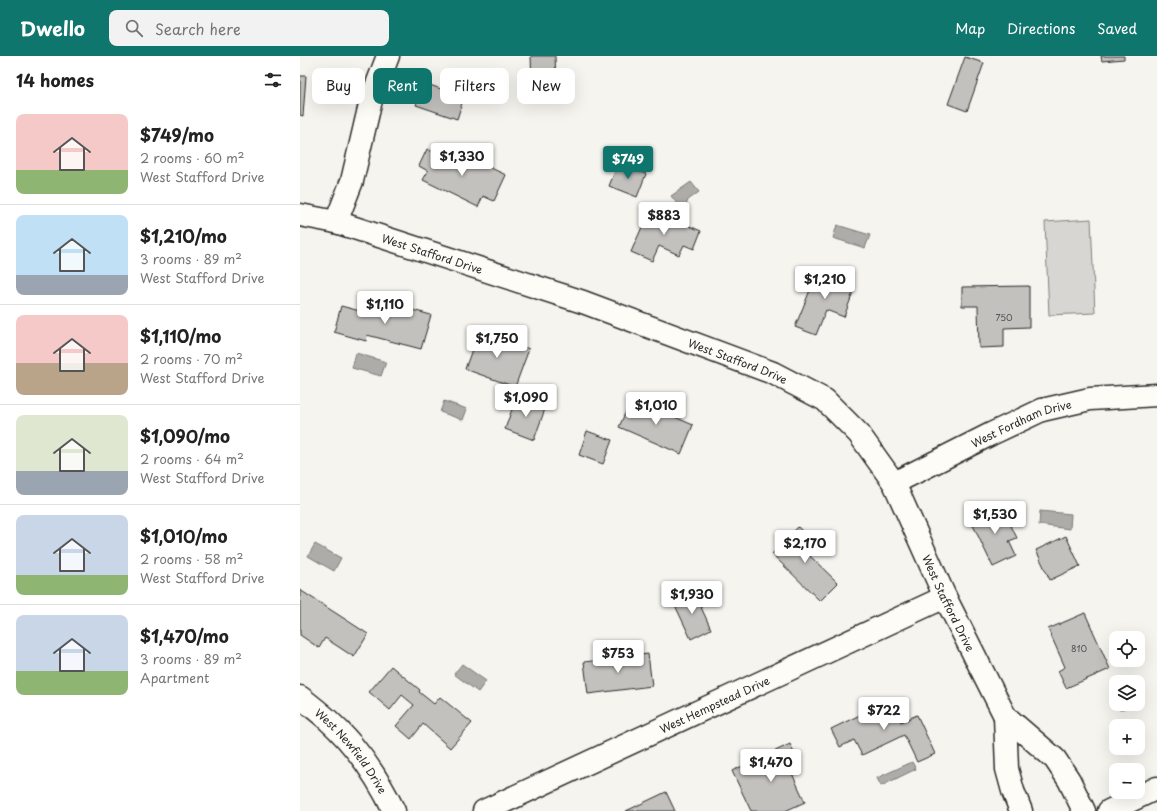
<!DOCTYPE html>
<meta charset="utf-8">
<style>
:root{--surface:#fff;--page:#f2f2f2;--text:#222;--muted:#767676;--line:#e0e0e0;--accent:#0f766e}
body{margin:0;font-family:"Playpen Sans",sans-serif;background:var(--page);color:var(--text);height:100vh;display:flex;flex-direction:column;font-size:15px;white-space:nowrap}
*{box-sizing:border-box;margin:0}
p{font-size:13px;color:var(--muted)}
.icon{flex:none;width:22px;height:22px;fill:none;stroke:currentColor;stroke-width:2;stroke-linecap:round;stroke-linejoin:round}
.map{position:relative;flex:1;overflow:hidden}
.sheet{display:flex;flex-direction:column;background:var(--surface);width:300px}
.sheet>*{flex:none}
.guide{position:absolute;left:12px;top:12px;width:380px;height:36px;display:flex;gap:8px}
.tools{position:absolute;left:809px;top:575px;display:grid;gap:8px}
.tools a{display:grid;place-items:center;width:36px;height:36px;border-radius:8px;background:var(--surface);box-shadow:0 4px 16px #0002;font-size:20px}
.price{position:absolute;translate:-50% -34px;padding:0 9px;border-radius:4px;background:#fff;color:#222;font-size:13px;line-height:26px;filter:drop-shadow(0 1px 2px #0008)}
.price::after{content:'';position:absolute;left:50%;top:24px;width:12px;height:9px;margin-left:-6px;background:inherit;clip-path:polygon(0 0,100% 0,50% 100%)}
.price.current{background:var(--accent);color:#fff}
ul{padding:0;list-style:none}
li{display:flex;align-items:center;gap:12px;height:100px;padding:0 16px}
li+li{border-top:1px solid var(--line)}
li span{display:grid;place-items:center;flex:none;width:112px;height:80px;border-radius:8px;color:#555}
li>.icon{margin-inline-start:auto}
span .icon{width:48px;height:48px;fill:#fffc;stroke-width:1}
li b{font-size:17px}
h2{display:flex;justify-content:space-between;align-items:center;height:48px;padding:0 16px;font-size:17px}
.tag{padding:0 14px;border-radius:8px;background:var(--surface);box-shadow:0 4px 16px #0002;font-size:14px;line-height:36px}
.tag.current{background:var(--accent);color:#fff}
header{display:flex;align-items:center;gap:24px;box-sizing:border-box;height:56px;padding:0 20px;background:var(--accent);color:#fff}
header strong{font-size:19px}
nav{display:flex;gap:22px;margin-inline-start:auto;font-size:14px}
.search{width:280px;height:36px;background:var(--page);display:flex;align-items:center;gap:10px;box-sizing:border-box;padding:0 14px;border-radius:8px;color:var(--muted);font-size:15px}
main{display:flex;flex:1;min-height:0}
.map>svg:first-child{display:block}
.green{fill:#d7d6d2;stroke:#81807e}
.water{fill:#adaca9;stroke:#797877}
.building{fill:#c2c1be;stroke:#2b2b2b}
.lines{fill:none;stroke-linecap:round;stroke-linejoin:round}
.minor-casing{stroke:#2b2b2b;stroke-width:25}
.major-casing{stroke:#2b2b2b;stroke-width:25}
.minor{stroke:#fdfcf7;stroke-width:22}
.major{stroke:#fdfcf7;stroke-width:22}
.labels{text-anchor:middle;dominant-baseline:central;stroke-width:3.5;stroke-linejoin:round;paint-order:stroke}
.number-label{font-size:9px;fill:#515050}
.street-label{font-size:11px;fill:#2b2b2b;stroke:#fdfcf7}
</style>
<header>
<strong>Dwello</strong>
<div class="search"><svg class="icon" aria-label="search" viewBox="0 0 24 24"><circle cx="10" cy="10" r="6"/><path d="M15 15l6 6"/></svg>Search here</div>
<nav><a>Map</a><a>Directions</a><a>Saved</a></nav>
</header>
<main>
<section class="sheet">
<h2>14 homes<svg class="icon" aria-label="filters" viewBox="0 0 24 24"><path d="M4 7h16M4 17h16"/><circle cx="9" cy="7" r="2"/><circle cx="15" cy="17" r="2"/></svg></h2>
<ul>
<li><span style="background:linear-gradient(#f6c9c9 70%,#8fb573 0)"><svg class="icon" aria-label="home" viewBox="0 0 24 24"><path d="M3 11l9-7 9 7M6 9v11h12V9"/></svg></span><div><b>$749/mo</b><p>2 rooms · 60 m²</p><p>West Stafford Drive</p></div></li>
<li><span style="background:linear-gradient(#bfe0f5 75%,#9aa5b1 0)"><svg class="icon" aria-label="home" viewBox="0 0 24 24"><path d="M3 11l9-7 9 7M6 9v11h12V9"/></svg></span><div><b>$1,210/mo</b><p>3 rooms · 89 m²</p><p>West Stafford Drive</p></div></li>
<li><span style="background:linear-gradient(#f6c9c9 60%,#b9a48a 0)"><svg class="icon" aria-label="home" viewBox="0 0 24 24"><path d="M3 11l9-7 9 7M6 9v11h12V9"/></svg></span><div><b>$1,110/mo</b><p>2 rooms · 70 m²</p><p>West Stafford Drive</p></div></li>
<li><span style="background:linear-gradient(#dfe7d0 70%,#9aa5b1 0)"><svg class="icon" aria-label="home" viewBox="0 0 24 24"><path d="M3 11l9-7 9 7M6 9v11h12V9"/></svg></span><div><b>$1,090/mo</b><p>2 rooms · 64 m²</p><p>West Stafford Drive</p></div></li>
<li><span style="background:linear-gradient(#c9d6e8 75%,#8fb573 0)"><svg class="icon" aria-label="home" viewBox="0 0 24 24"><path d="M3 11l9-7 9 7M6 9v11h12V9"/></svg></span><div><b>$1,010/mo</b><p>2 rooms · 58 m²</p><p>West Stafford Drive</p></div></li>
<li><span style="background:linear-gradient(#c9d6e8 70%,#8fb573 0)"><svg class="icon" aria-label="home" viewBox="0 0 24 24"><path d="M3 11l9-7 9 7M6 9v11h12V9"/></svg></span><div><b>$1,470/mo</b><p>3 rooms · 89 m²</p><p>Apartment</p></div></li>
</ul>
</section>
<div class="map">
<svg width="857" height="755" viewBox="0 0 857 755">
<rect width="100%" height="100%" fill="#f5f4ef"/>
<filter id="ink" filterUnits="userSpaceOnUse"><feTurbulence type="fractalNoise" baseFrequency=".025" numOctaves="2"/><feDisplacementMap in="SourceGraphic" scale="8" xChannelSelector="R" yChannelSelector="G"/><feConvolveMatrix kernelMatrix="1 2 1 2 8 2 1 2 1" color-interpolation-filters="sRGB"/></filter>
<g filter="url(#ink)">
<path class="green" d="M791,163L795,257L749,259L745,166Z"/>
<g class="water">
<path d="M391,126L399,136L388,144L385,152L379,150L371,140Z"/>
<path d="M537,169L570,179L565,192L533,182Z"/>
<path d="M56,297L86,306L81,320L52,312Z"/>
<path d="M144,345L167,353L163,364L140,356Z"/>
<path d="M740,455L771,458L770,473L739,469Z"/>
<path d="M15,488L41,502L34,515L8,500Z"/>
<path d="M162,608L186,625L178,636L154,618Z"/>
<path d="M612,706L616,713L581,730L577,722Z"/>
</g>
<g class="building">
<path d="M231,0H255L256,27H232Z"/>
<path d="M801,0H824V3L802,5Z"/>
<path d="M665,1L684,7L667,55L648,48Z"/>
<path d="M0,20H6L3,60L0,59Z"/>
<path d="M124,27L164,41L157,63L116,49Z"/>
<path d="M127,93L155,106L159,97L206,119L194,145L183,140L178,151L123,124L128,115L119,110Z"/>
<path d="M318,108L346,118L337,141L309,130Z"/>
<path d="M350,153L401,175L394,193L384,189L379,199L359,190L352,205L331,196Z"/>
<path d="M530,213L553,222L549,232L554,234L544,261L526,254L516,279L495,271L517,217L527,221Z"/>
<path d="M729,230V271L704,272V291L679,292L678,250H662V231Z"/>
<path d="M83,246L131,259L121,293L67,279L66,285L34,276L41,250L79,260Z"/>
<path d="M179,274L229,293L215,331L165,313Z"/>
<path d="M217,339L246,350L234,384L205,373Z"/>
<path d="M332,342L393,369L381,398L319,371Z"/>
<path d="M287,375L312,384L303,408L279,399Z"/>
<path d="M701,449L717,482L709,485L716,500L693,511L670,463Z"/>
<path d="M498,471L518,490L509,499L538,527L520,545L472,498Z"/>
<path d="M766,480L780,510L750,524L736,494Z"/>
<path d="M0,534L68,578L54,601L25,582L19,592L0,579Z"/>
<path d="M394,536L411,573L391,583L373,545Z"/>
<path d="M785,557L810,613L766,632L758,615L765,611L748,573Z"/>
<path d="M348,598L352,630L288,638L284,606Z"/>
<path d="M91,610L120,634L119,636L134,648L140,641L172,667L150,692L123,668L111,683L96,670L114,649L102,639L90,654L69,636Z"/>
<path d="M591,644L601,666L617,659L635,698L617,706L604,679L562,699L554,684L540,691L531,673Z"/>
<path d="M817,648H833L820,654Z"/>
<path d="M490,688L499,708L490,713L505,746L485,755H451L432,715L453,705L458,714L471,708L467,699Z"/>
<path d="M366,736L375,755H326Z"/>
</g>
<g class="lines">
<g class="minor-casing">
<g id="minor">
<path id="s1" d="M0,159L36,166L283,246L473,317L525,344L559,378L594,427L645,541L705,660L755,703L769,724L784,755"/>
<path d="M36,166L52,125L71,44L88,0"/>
<path id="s2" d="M594,427L691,378L742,354L790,343L857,339"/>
<path id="s3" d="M0,641C9,648 18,655 27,663C55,688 77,720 94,755"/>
<path d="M705,660L707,713L713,735L721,755"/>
<path id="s4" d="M184,755L645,541"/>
</g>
</g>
<g class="major-casing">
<path id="major" d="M809,755L857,732"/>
</g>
<use href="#minor" class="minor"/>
<use href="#major" class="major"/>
</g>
</g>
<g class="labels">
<g class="number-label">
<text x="704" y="261">750</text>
<text x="779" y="592">810</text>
</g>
<g class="street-label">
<text stroke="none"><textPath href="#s1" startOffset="138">West Stafford Drive</textPath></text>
<text stroke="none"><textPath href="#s1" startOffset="462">West Stafford Drive</textPath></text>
<text stroke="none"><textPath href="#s2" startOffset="141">West Fordham Drive</textPath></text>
<text stroke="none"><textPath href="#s1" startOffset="798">West Stafford Drive</textPath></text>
<text stroke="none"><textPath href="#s4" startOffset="254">West Hempstead Drive</textPath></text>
<text stroke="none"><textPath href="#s3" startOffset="75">West Newfield Drive</textPath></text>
</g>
</g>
</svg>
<div class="tools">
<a><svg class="icon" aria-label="locate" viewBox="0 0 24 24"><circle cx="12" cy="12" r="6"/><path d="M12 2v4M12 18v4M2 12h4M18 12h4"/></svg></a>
<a><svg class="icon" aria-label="layers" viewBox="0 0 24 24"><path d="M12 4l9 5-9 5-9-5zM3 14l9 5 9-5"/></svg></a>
<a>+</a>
<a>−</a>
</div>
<b class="price" style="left:162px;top:121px">$1,330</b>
<b class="price current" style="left:328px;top:124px">$749</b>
<b class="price" style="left:364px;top:180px">$883</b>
<b class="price" style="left:525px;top:244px">$1,210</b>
<b class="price" style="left:85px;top:269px">$1,110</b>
<b class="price" style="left:197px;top:303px">$1,750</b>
<b class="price" style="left:226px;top:362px">$1,090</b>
<b class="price" style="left:356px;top:370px">$1,010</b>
<b class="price" style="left:695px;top:479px">$1,530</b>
<b class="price" style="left:505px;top:508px">$2,170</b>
<b class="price" style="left:392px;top:559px">$1,930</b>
<b class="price" style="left:318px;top:618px">$753</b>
<b class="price" style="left:584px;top:675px">$722</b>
<b class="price" style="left:471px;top:727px">$1,470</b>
<div class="guide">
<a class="tag">Buy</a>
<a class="tag current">Rent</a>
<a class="tag">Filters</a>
<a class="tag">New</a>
</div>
</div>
</main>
